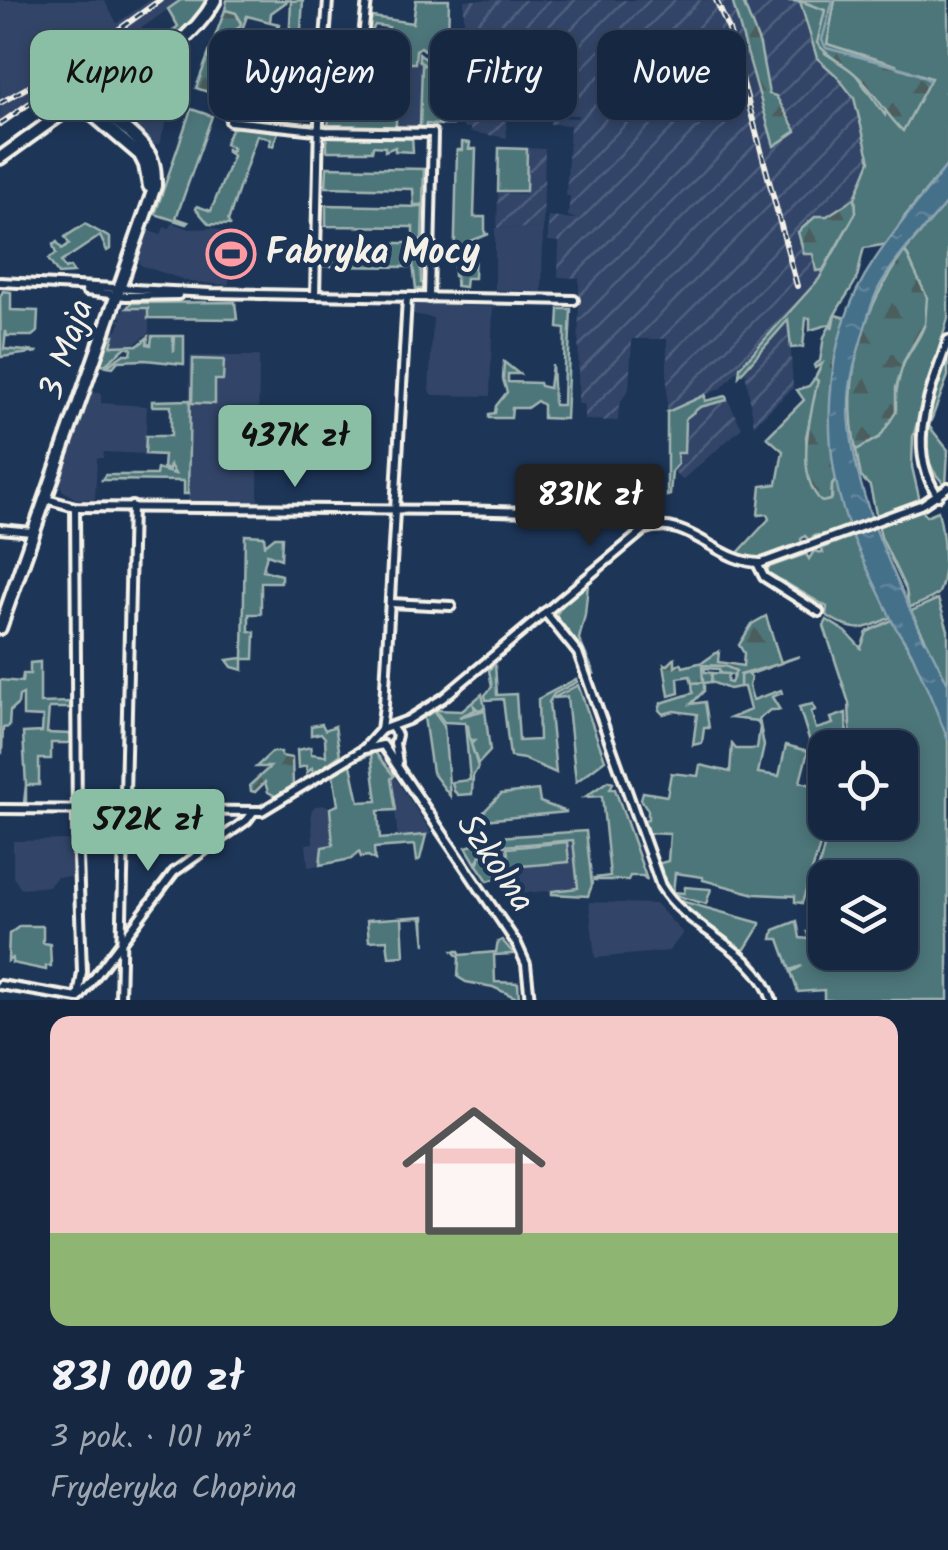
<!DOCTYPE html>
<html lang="pl">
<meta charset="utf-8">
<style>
:root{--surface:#162841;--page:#23344c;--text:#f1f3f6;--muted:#9ea6b1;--line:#35445a;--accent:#8abfa5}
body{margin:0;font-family:Kalam,sans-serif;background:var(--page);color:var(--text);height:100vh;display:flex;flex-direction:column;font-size:38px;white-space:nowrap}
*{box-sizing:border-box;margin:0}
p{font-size:32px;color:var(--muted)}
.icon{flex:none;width:55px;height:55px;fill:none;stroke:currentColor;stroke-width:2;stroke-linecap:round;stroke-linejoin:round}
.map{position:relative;height:1000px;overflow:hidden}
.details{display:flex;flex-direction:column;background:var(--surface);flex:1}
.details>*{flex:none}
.hud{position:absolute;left:30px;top:30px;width:890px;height:90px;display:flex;gap:20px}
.tools{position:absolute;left:808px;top:730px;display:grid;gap:20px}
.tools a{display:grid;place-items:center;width:110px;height:110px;border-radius:20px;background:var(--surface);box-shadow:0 5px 15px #0003,0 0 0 2px var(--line);font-size:50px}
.price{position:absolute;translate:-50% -85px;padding:0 22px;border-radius:10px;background:var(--accent);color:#111;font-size:32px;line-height:65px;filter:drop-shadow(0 2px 5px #0008)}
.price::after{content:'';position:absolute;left:50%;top:60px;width:30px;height:22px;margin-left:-15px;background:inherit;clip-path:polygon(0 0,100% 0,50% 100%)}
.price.selected{background:#222;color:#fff}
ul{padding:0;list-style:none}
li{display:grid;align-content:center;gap:20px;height:530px;padding:0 50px}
li span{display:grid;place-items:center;height:310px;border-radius:20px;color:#555}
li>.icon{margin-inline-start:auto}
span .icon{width:180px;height:180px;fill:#fffc;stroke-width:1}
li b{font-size:42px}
.chip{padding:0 35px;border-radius:20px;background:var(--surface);box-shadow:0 5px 15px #0003,0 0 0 2px var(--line);font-size:35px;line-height:90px}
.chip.selected{background:var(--accent);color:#111}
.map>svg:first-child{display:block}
.built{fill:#314468}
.industrial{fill:url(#industrial-furrows)}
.green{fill:#4e767a;stroke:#a1b4b1;stroke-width:2.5}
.forest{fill:url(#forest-firs);stroke:#a1b4b1;stroke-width:2.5}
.water{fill:url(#water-ripples);stroke:#8aa3b0;stroke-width:2.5}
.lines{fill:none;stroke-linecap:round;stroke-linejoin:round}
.stream{stroke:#8aa3b0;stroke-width:2.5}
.street-casing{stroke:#f4f1e8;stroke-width:14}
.secondary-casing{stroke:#f4f1e8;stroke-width:18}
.primary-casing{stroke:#f4f1e8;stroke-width:18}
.street{stroke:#1d3557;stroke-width:6}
.secondary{stroke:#1d3557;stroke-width:10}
.primary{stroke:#1d3557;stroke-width:10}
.rail-casing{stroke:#f4f1e8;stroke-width:6}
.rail{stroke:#1d3557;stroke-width:2.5;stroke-dasharray:8;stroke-linecap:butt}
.labels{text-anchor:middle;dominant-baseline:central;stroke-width:9;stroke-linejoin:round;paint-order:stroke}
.poi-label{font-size:35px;font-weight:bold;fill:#f4f1e8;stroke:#1d3557;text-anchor:start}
.street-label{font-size:35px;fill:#f4f1e8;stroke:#1d3557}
</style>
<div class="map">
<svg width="948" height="1000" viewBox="0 0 948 1000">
<defs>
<pattern id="industrial-furrows" width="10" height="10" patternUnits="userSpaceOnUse" patternTransform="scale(2.5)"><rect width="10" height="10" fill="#314468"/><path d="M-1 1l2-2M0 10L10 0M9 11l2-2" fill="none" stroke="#4f5f7e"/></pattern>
<pattern id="forest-firs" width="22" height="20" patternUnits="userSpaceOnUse" patternTransform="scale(2.5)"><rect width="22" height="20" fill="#4e767a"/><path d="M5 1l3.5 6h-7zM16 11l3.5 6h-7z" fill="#4b5d5d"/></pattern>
<pattern id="water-ripples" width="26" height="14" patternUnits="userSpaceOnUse" patternTransform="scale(2.5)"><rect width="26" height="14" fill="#446f8a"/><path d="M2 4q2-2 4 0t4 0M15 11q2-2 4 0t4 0" fill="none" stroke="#60849a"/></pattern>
</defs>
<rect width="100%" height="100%" fill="#1d3557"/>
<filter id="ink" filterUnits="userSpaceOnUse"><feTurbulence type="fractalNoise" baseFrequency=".01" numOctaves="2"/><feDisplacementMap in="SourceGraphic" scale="20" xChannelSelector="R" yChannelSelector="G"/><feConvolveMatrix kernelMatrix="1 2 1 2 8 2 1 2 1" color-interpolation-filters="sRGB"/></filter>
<g filter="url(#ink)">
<g class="built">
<path d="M0,0H104L117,23L150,0H181L132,35L134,38L126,43L123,40L0,126Z"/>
<path d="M378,48L419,49V60L426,66L420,127L396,126V90L332,89L334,65H365Z"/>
<path d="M169,60L187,63L159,144L152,146L110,112L106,101L113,91Z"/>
<path d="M172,223L190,229L214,228L230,235L235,233L238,242L228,285L190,282L140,265L139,259L149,231L161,235L164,227L170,228Z"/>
<path d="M495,228L543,229L542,292L495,290Z"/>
<path d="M131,303L128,306L149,308V333L132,346H110L112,329L117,330L121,322L115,321L116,319H123L118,312H123V306Z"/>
<path d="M414,303L493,307L490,396L432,395L429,390L433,318L413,314Z"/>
<path d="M190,356H259L258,502L188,501Z"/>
<path d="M90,393H101V403L147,406L145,454L104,452L103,458H97L95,499H76L63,491L59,483Z"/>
<path d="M394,776L429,829L431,835L398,838L391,779Z"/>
<path d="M326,805L330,808L333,846L319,859L320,865L308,867L306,844L313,843L311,811L315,806Z"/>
<path d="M72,840L73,877H57L49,886L21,889L13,877V841Z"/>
<path d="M574,840L578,889L508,894L482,851L490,847Z"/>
<path d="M589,902L656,904L683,933L669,951L595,958Z"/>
</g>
<g class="industrial">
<path d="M464,0H800L817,57L837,76L854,98L870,161L855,198L856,212L819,279L722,388L670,410L726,396L742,428L682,480L667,464V339H632L629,389L619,405L618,421L584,420V404H578L579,278L558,277L559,242L548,241V217L576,219L568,216L570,196H566L570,125L550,124V117L578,118V115L510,113L506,117L507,138L470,132V128H463Z"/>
<path d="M527,148L545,149L543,229L497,228L498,193L525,194Z"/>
<path d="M789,319L793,388L754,425L745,371Z"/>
</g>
<g class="green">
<path d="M181,0H207L193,20L174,39L76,92L106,70L147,48L153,50V44L161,35V42L166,43L168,36L178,26L168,9Z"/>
<path d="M227,0H289L271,13L270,22L280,24L275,46H289L291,1L303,0L298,74H286L312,77L310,99L257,95L258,88H268L269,72L278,73L285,56L263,63L278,24L247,16L218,96L211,93C212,75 222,40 238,31L241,21L236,13L225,10Z"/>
<path d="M416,0H449L447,85L453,86V101H447L446,118L455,119L453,125H440L439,107L438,125L426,124L425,129H402L420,126L422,66L424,65L419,60V53L432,64L436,60L421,47L416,50L415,63H373L356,77H341V65H362L360,62L370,58L378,48H401L402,39L387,37L389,27L375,25L370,35L368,54L362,58L367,23H370L372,17L413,23Z"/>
<path d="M835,0H948V164L905,216L888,244L864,248C860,259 860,272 855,282C848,295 834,312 831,324L810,330V318H806L803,347L791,348L788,320L739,376L740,367L819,279L856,212L855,198L870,161L854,98L837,76L817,58L800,1L825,10V53L854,72L885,115L896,65L827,44Z"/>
<path d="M332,89L396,90V127H328Z"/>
<path d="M191,109L212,116L176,218L188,222L186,224L155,214Z"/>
<path d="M238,126L278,132L273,146L269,145L271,139L257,135L228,221L230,225L209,224L196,209L197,206L211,211L233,156L226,151L227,149L231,152L233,148L225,144L231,129Z"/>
<path d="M327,134L412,135L413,152L395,151V147L385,151V147L373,146L372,151H327Z"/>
<path d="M462,142L470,143L469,149H476L474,217H485V234H489L468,242V245H475L474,278H466L465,287L456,286V277L454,276L457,150H462Z"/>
<path d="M499,148L527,149L526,191H498Z"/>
<path d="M327,167L424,169L423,205H414L413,189L326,187Z"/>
<path d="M948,201V318L913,437L912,467L922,510L926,516L938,511C944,533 948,578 938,594C930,600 918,604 909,608L906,590L881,537L870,486L861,477L856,450C904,424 888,413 902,368C907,353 919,341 924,326C929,309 914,266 905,251Z"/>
<path d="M326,205L423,207L422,240L413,241V227L326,226Z"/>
<path d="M85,224L110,238V249L107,251L100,236L61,262L65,269L70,267L74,273L58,274L48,259L56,254L53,245L57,242L62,249L69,244L65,237Z"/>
<path d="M326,242H349V246L354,242L388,243V246L392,243H408L413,250V243H422V250L417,253L421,256V283L426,284V289H416L413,264L410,267L325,266Z"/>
<path d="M3,291L11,292V310L38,311L37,332L32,336H7L6,331L4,349L38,352L1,357L0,297Z"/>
<path d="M235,302L237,319L148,318V308H127L131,303Z"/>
<path d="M559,309H571L566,419L543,418V405L537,401L527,408H512L511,418H489V414L495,413L496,406L507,392L503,379L504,362L519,374H508V382L539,383L540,386L549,388L552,365L554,405H563L565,329L558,328Z"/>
<path d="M110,335H114L111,346L139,345L148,337L147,344L151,345L152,336H173L174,352L175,336H184V364L145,360L118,361L113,367L107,366L124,354H131L132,349L127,346L106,364L100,365Z"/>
<path d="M948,355V376L929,426L948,450L946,485C907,455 936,393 948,355Z"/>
<path d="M193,359L224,360L223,380H215V404L192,403Z"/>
<path d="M815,378L818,381L806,437L809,476L832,497V485L837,478L850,527L819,539L818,535L813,536L811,542L805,536L801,539L803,546C780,554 761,564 736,555L769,519L767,514L758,515L761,486L777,484L783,451L767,437L804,400L797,390L809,386Z"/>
<path d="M705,395V401L726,396L727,400L700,407L685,419L684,453H677L678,464L672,471L670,495L667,496V412Z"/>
<path d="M190,400L188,494H184V481L102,480L105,475H156L157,469L175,474L170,465L169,470L163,468L164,455L145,454L146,436H171V406H152V401Z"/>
<path d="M245,535L264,536L265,545L275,537H282L281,559L267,554L263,570L281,575V582H261V614H249V631L255,632L254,659H243V670L232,667L227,660L243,658Z"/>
<path d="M853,536L891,617C861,631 856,634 826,615L827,607L767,572L769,567L806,554L809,559L814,551L823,553L822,548Z"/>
<path d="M588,584L585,615L579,639L594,673L589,672L580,649L556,615L562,606L559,604Z"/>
<path d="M938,599L948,630V684L911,611Z"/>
<path d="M827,620L846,632L861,648L867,632L892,620L913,656L942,719L948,740V1000H824V990L798,992L791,972L802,966L790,970L779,939H772L774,930L797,921L800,938L810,939L807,932L825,933V952H900V878H825V902H817L812,895L830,823L900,822V748L851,747L849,703L824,626Z"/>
<path d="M800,656L748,675L751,678L749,686L753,700L781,690L782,693L772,697L780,710H770L759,719L764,746L758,773L779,776L786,745L808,751L800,782L820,787L825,769L827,823L802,903L795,902V896L755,894L703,880V877L675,873L673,892L684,893L685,887L711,889L706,904C675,895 667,897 657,864L668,861L670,834L645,833L641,821L648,819V810L641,799L643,792L667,796L671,773L698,776L700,765L730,772L732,744L736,749H757L760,727L757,721L731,718L750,710L744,687H740V675Z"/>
<path d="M40,662V703L71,702V708H49L47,733L71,734V743H51V759H39V785H26V803H24L26,785L23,733L42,732L43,717L23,716V694L19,696L18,704L10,711L9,727L3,728L2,752L0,750V680L22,682L23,674H30V663Z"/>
<path d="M495,663L497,695L516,694L519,741L539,740L538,699L576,679L577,682L554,694L549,702L556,773L524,759L510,757L503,699L486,700L485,695L492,687L489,670Z"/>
<path d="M701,665L726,666L737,671L735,675L720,674L719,669L704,668L705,672L712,673L711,682L704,683V691L691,704L705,702L709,728H704L702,743L693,745L697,714L674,711L663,714L659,710L661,703L693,693L692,683L703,682Z"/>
<path d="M578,685L605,760L576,782L567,697L553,698Z"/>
<path d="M482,694L485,708L478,710L474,706L475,710L459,717L485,710L490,751L478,764L471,744L475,740H470L468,726L465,724L478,767L473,776L472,794L458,795L454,791L452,782L470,780L465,723L444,722L435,710L462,711Z"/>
<path d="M813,704L815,710L811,712L816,729L833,724L831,718L846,713L847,747L825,748V751L811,745L799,707Z"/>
<path d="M433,711L444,726L450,796L432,772L424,717Z"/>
<path d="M322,724L325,730L335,726L340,755L313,774L312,768L307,773L306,766L298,768L297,750L311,747V754L326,756L325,738L321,733L311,735V726Z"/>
<path d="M374,751L394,776L391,779L396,810L378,811L380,839L426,835L420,859L417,861L415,845L374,848L375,860L368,856L361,857L359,852L351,859L320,865L322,847L333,845L330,808L338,805L333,774L351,765L359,802L377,801L371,754L355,761Z"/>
<path d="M608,781L613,783L610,789H615L647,880L643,876H630L628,880H594V878L610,876L602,796L585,797Z"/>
<path d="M538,790L540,802L567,812L483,820L484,836L475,837L474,822L501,794Z"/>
<path d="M586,831L592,885L588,896L552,894V891L578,888L573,840L490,847L482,852L498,878L488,881L477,865L482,851L476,864L466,847L489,840L486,846L498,837Z"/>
<path d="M567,842L569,862L510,867L507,848Z"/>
<path d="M674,899L760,923V925L745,949L735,950Z"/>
<path d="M424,916L425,945L422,917L402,918L404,956L389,957L387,940L369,941L367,920Z"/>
<path d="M20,926H43V943L50,944L51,966H46V970L12,963V958L8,961L9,934Z"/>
<path d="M502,940L514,954L494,955L495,982L518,983L519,999L493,987L466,982L458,977L459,958L453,951H459L460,955L496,952L498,942Z"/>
</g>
<g class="forest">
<path d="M732,0H745L743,2L760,45L769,94L776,96L796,131L774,146Z"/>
<path d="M776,0H835L827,44L931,78L903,131C885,114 874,90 855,74C842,62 827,57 817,43L825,10L804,2Z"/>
<path d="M225,10L236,13L241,24C238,29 233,32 230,36C221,48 212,78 211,93L196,88Z"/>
<path d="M855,198L856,212L823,270L816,271L813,254H804L798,232L816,216H827Z"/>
<path d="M905,251L927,297L925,324L904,361L896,388V412L880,437L856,450C841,379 862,309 905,251Z"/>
<path d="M835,315L847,318C829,372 829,421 837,478L832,485L831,500L822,502C794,476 810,415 818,381L815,378L822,364L815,368L814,365L820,361L824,337L831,324L832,329Z"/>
<path d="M766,616L781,663L740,675V687L729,689L711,682L712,673L728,674L727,682L731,683L736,671L725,666L702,665L703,682L692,683L690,676L678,678L679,693L669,696L664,664L668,665L675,658V667L681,663L683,667L703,662L719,651L718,662L743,666L744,653L739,645L752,624Z"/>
<path d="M272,752H281V756L292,758L293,787L277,797L268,792L265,782L255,792L251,791L250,785L270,767H256Z"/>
</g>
<path class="water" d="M948,164V201C925,228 899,253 881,284C872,299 868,317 863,334C856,358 848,384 849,409C852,493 892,567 924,641L927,642L948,684V740C937,712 925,683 913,656C908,644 899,634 893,623C881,595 866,568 854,540C818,453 820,340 874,261C896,227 923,196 948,164Z"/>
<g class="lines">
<g class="stream">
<path d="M833,0L822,40L826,48L909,70L929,80"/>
<path d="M945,92L948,94"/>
</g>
<g class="street-casing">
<g id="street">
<path d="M324,60H354L361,56L367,0"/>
<path d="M230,121L326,131L433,133L429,298"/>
<path d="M0,282L210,293L574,300"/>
<path d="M86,291L126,296L178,295"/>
<path d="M315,295L319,122L328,0"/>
<path d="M938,496C904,446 931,391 948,340"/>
<path d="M46,499L75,507L459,510L631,515L653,527"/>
<path d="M75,507L77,828L82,972L78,998"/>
<path d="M0,529L32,532"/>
<path d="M757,563L764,577L819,612"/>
<path d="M390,603L451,606"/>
<path d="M545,612L578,653L661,886C689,932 755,947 772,1000"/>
<path d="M392,728L397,735L395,743L398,763"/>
<path d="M381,730L408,720L443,698L645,529C689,515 718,564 762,563L923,504L948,487"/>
<path d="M364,749L381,730L384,705L407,298"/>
<path d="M0,809L262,811L364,749L383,745L517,944L526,964L530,1000"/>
<path d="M0,985L78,998"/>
<path d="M79,998L174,872L247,820L253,812"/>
<path d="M120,1000L132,506"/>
</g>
</g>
<g class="secondary-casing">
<g id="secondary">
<path d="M79,103L140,155L145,165L149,186"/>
<path d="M0,628L155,186C155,175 155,164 149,154C136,134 102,108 78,103"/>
</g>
</g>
<g class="primary-casing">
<path id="primary" d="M0,158C27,139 54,118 82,100C131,70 186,53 215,0"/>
</g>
<use href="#street" class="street"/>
<use href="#secondary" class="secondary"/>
<use href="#primary" class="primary"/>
<g class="rail-casing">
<g id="rail">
<path d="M716,0L729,30L797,286"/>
<path d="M0,103L76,60L160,0"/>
<path d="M0,124L60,82"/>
</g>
</g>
<use href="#rail" class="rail"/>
</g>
</g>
<defs>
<g id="stadium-ring" transform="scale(2.5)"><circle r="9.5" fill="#1d3557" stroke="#ff9aa2" stroke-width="1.5"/><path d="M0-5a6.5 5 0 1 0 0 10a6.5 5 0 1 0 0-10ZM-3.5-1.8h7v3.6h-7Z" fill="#ff9aa2"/></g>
</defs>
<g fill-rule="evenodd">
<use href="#stadium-ring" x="231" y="254"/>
</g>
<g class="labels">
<g class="poi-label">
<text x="266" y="254">Fabryka Mocy</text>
</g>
<g class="street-label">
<text transform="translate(68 350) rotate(-71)">3 Maja</text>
<text transform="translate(494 864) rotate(56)">Szkolna</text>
</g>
</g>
</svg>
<div class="tools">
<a><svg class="icon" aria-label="locate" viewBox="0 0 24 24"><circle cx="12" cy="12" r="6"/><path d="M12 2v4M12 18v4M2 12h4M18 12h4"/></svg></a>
<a><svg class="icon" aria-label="layers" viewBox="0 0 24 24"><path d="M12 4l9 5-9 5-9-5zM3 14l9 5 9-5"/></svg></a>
</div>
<b class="price" style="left:295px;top:490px">437K zł</b>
<b class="price selected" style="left:590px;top:549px">831K zł</b>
<b class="price" style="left:148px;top:874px">572K zł</b>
<div class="hud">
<a class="chip selected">Kupno</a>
<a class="chip">Wynajem</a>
<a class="chip">Filtry</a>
<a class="chip">Nowe</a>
</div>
</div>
<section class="details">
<ul>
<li><span style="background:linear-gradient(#f6c9c9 70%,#8fb573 0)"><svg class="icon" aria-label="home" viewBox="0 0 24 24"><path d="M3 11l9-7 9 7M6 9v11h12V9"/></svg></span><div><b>831 000 zł</b><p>3 pok. · 101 m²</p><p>Fryderyka Chopina</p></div></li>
</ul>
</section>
